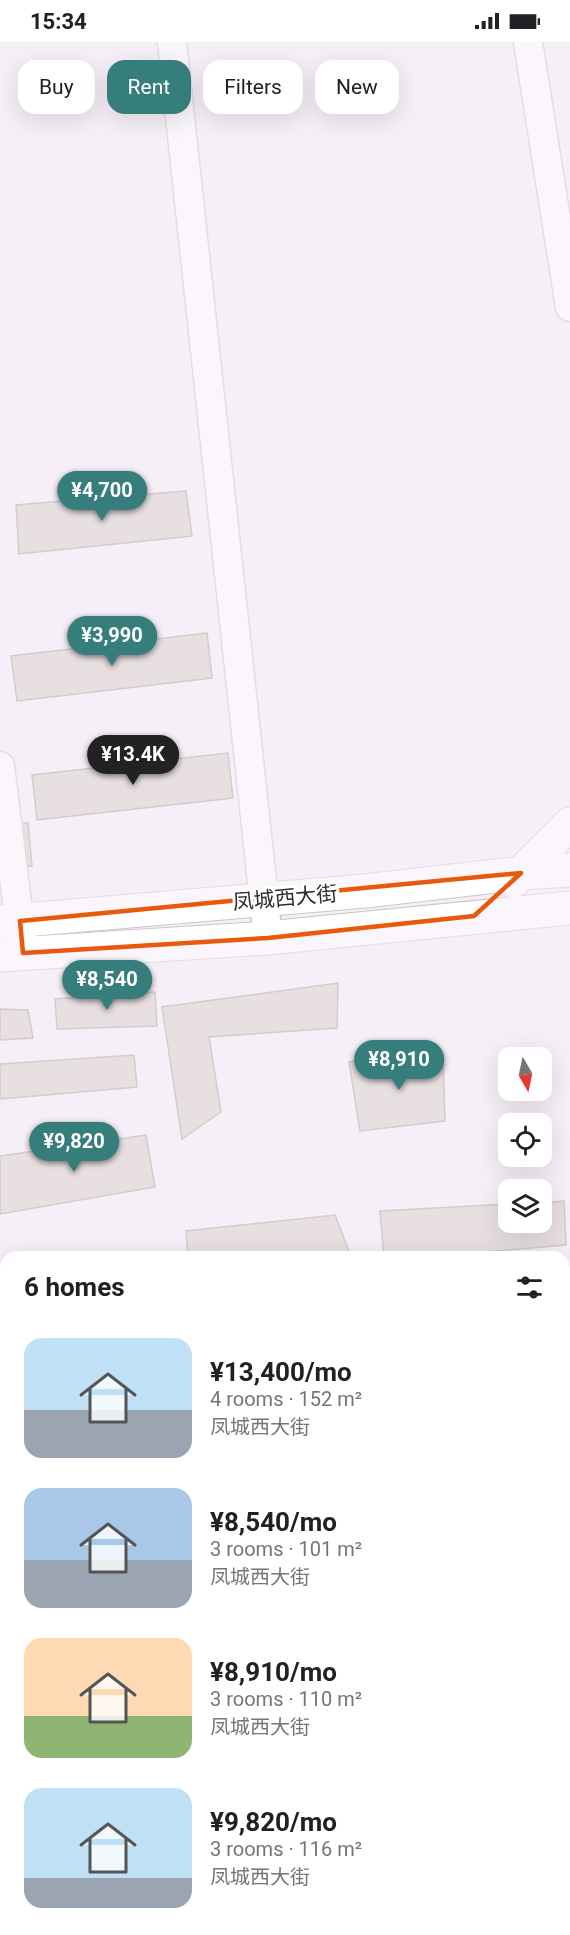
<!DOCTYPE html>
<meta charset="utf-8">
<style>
:root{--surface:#fff;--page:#f2f2f2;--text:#202124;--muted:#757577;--accent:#367e7b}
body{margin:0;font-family:Roboto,"Noto Sans SC",sans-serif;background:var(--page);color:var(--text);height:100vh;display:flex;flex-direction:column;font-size:22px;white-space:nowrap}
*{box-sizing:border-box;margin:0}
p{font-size:20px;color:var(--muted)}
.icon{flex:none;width:33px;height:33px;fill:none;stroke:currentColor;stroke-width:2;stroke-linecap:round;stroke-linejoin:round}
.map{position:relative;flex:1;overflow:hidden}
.side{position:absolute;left:0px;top:1209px;width:570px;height:684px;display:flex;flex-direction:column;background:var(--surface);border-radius:18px 18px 0 0;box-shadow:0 6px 24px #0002}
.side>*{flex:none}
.top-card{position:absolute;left:18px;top:18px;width:534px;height:54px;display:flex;gap:12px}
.needle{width:39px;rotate:171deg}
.tools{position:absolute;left:498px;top:1005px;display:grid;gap:12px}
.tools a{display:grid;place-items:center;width:54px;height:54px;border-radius:12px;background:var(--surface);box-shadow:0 6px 24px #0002;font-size:30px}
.price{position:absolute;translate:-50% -51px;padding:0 14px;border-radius:21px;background:var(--accent);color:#fff;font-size:20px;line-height:39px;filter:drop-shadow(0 2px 3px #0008)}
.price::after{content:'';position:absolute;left:50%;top:36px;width:18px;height:14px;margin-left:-9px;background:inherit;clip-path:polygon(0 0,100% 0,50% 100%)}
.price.active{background:#222;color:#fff}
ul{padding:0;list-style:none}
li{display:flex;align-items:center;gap:18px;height:150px;padding:0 24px}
li span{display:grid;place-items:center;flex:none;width:168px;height:120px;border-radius:18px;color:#555}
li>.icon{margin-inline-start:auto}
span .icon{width:72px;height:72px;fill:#fffc;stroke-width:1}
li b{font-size:26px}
h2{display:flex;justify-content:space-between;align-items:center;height:72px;padding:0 24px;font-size:26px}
.chip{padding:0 21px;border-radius:18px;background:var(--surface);box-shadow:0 6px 24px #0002;font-size:21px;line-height:54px}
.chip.active{background:var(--accent);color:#fff}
.status{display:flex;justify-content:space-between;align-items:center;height:42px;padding:0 30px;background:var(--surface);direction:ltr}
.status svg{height:16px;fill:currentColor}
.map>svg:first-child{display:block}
.building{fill:#d4cdc5;stroke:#a8a199;stroke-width:1.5}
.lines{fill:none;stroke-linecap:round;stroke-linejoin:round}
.street-casing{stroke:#cdc5cd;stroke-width:31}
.secondary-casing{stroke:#cdc5cd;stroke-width:35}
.street{stroke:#fff;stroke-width:28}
.secondary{stroke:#fff;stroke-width:33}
.marked{fill:none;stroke:#e8590c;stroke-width:4.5;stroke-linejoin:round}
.labels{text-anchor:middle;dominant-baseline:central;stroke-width:6;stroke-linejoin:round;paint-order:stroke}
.street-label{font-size:21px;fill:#2e2b2e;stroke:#fff}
</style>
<div class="status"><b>15:34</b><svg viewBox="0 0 49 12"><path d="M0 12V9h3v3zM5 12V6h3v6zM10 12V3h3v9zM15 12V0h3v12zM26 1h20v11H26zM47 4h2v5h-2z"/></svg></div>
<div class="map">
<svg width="570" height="1893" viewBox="0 0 570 1893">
<rect width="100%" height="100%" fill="#f7eff7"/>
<g class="building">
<path d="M186,449L192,494L19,512L16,463Z"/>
<path d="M207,591L212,636L17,659L11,614Z"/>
<path d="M228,711L233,756L37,778L32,733Z"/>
<path d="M28,781L32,824L0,827V784Z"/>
<path d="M338,941L337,986L209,995L221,1070L182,1097L162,965Z"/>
<path d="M155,950L157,984L57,987L55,957Z"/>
<path d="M0,967L28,968L33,996L0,998Z"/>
<path d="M443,1011L445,1079L360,1089L349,1020Z"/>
<path d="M134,1013L137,1045L0,1057V1022Z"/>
<path d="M146,1093L155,1145L0,1172V1114Z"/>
<path d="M564,1159L566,1203L426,1215H384L380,1169L508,1162V1180H542V1161Z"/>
<path d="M335,1173L351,1215H188L186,1189Z"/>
<path d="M6,1266V1319L0,1320V1267Z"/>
<path d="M564,1324L568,1383H564Z"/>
<path d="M6,1404V1458L0,1459V1405Z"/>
<path d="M570,1460V1517L564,1518V1461Z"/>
<path d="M6,1554V1597L0,1598V1555Z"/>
<rect x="564" y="1625" width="6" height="48"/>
<path d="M6,1728V1775L0,1776V1729Z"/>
<rect x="564" y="1762" width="6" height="48"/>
<path d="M70,1887H227L228,1893H38Z"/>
</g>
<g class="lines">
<g class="street-casing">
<g id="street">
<path d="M172,0L268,896"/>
<path d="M528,0L570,265"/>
<path d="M0,724L22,900"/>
</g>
</g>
<g class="secondary-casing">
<g id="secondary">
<path d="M513,839L570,782"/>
<path d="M0,880L365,849L521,831L570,828"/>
<path d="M0,913L268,896L570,866"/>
</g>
</g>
<use href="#street" class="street"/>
<use href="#secondary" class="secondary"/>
</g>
<path d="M0 0H570V1893H0ZM521,831L474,874L268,896L23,911L20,879Z" fill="#f7eff7" fill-opacity=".55" fill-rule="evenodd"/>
<path class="marked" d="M521,831L474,874L268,896L23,911L20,879Z"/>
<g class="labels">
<g class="street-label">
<text transform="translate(285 856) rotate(-5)">凤城西大街</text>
</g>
</g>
</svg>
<div class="tools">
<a><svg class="needle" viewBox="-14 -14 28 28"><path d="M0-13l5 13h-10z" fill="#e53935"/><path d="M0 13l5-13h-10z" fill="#757577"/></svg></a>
<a><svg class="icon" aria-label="locate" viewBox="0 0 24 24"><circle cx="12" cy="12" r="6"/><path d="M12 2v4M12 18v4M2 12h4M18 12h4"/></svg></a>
<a><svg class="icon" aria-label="layers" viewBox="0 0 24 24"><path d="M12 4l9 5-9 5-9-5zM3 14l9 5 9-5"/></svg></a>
</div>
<b class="price" style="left:102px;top:480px">¥4,700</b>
<b class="price" style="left:112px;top:625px">¥3,990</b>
<b class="price active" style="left:133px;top:744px">¥13.4K</b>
<b class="price" style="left:107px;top:969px">¥8,540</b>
<b class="price" style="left:399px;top:1049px">¥8,910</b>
<b class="price" style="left:74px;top:1131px">¥9,820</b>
<div class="top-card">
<a class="chip">Buy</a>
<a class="chip active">Rent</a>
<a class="chip">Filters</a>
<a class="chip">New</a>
</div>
<section class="side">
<h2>6 homes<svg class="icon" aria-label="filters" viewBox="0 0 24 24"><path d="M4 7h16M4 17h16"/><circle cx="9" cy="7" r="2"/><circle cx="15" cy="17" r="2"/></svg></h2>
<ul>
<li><span style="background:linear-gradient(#bfe0f5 60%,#9aa5b1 0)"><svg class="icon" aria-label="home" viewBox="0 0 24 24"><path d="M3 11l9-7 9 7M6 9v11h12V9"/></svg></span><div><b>¥13,400/mo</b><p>4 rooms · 152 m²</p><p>凤城西大街</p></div></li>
<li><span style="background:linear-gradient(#a9c7e8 60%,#9aa5b1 0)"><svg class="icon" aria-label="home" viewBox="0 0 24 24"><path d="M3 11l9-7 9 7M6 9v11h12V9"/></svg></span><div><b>¥8,540/mo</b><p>3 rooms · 101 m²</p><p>凤城西大街</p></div></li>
<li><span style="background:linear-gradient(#ffd9b3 65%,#8fb573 0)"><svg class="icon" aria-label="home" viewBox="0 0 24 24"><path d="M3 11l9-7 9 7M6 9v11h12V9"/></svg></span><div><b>¥8,910/mo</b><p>3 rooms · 110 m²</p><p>凤城西大街</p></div></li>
<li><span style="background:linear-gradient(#bfe0f5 75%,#9aa5b1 0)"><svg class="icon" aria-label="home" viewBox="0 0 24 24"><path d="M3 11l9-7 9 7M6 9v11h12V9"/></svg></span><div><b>¥9,820/mo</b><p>3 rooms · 116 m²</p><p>凤城西大街</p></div></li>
</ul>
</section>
</div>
